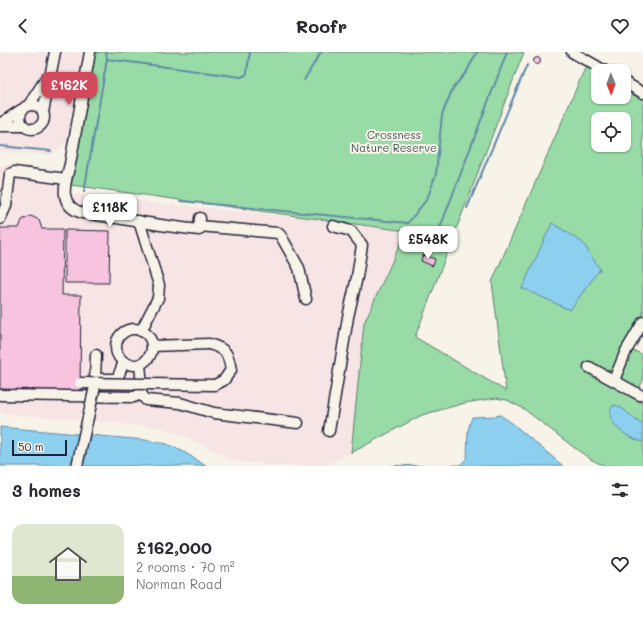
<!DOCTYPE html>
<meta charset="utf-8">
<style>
:root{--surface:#fff;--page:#f7f7f7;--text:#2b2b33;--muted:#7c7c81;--line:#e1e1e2;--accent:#d1495b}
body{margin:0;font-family:Mali,sans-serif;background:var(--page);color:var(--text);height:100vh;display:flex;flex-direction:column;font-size:15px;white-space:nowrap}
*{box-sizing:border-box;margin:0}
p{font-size:13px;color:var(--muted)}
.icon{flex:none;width:22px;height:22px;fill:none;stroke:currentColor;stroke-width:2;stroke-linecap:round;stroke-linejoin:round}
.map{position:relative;height:414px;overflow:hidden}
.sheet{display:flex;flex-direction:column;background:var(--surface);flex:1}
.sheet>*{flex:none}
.needle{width:26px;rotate:179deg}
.buttons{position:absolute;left:591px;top:12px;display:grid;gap:8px}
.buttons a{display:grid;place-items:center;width:40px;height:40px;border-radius:8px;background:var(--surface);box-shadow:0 1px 3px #0004;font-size:20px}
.scale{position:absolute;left:12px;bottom:10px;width:55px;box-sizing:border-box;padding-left:4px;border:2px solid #22223b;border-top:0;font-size:11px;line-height:14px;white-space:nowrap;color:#22223b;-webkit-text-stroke:3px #f7f3e8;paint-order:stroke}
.price{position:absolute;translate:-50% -34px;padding:0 9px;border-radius:8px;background:#fff;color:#222;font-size:13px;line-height:26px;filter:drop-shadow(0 1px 2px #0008)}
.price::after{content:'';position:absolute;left:50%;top:24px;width:12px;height:9px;margin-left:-6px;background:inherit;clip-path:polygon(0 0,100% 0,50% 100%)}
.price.selected{background:var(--accent);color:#fff}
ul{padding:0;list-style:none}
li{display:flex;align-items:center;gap:12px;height:100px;padding:0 12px}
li+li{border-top:1px solid var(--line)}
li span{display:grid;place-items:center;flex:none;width:112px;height:80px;border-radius:12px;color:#555}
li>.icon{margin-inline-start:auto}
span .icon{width:48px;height:48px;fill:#fffc;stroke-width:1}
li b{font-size:17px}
h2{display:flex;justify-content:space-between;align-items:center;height:48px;padding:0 12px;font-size:17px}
header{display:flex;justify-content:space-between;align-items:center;height:52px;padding:0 12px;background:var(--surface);font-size:18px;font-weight:800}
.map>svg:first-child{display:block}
.built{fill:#f7e5e5}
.green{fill:#98dba6;stroke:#5d7e70;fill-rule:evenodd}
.water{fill:#8ccfee;stroke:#628aa6}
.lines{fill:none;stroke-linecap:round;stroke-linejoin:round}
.stream{stroke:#628aa6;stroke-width:2}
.building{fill:#f7c3df;stroke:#22223b}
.minor-casing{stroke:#22223b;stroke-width:13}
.minor{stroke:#f7f3e8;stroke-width:10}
.minor-bridge-casing{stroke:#22223b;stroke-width:13;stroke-linecap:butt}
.minor-bridge{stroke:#f7f3e8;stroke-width:10}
.labels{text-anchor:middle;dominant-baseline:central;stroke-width:4;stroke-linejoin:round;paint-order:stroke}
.park-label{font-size:11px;fill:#455a5b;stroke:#f7f3e8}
</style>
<header><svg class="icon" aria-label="back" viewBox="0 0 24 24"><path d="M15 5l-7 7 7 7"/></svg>Roofr<svg class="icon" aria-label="heart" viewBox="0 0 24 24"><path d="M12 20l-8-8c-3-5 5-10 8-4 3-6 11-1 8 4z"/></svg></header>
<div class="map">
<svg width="643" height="414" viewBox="0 0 643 414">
<rect width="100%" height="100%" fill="#f7f3e8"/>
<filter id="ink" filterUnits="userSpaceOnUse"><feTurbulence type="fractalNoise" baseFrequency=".025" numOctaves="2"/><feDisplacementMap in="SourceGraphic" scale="8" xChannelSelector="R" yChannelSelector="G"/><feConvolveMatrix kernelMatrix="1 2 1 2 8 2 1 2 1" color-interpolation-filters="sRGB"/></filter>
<g filter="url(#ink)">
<g class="built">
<path d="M0,0H83L68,88L51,103L0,99Z"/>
<path d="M0,113L36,115L35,127L61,130L72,142L345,170L406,179L364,271L351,401L324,414H276L234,409L187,385L158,375L0,361Z"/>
</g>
<g class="green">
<path d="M90,0H524L415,285L506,339L492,230L586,14L598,19V45H624V32L643,43V263L632,280L615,315L610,318H603L638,346L637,348L643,352V414H605L592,408L576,397L524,357L507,348L496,346L465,351L422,363L351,401L364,271L406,179L71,133ZM598,67H624V93H598Z"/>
<path d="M632,299L637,300L643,303L641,307L643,309V329L638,338C633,335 628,333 624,330C617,323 627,308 630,300Z"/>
</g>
<g class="water">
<path d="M552,171L582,190L600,217L570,258L522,236Z"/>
<path d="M614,353C623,354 634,368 643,373V390C629,386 603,372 612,355Z"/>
<path d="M500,363L512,371L562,413V414H389L460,413L467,406L468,378L472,365L495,364Z"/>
<path d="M0,375L145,388L167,392L184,400L206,414H0Z"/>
</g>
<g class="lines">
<g class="stream">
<path d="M107,7L241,25L246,23L247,20L250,0"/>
<path d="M304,28L321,0"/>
<path d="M0,94L51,99"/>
<path d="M84,140L107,7L106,0"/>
<path d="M180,149L408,171L427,147L436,122L442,63L453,36L467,19L477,0"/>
<path d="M467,156L527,13"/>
<path d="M432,197L507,0"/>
</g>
</g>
<g class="building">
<circle cx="537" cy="9" r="3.5"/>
<path d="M31,164L39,168L42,177H63L62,243H81L80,341L0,340V176H19L22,168Z"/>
<path d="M65,178L110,179L109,231H65Z"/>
<path d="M423,203L435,207L433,214L421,209Z"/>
</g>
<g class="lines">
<g class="minor-casing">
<g id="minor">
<path d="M90,0L70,112C65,131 57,153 82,161C121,166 160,174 199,178L200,166"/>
<path d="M572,0L605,19"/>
<path d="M624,30L643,41"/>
<circle cx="32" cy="65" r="12"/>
<path d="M29,53L47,25"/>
<path d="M43,60L55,0"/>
<path d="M0,72L21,58"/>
<path d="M0,74H22"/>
<path d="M0,167L6,154L10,122L14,120L66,127"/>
<path d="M139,169L159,233L158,246L141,279"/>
<path d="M199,174L278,181L281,184L299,216L306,247"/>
<circle cx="134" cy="295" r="18"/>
<path d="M152,294L209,292"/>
<path d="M96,303L95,327H117L124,310"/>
<path d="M140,313L141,323V342L146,348L180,351L214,361L298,371"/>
<path d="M589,315L640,343"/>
<path d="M614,328L626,299L643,270"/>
<path d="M0,343L134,345L141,342"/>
<path d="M329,379L348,265L357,225L362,193L351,179L333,174"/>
</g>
</g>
<use href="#minor" class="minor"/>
<g class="minor-bridge-casing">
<g id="minor-bridge">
<path d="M80,331L215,333L224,328L231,318C228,300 226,297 209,292"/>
<path d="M77,414L96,330"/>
</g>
</g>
<use href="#minor-bridge" class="minor-bridge"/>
</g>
</g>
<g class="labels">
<g class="park-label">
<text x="394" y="82">Crossness<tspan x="394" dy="13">Nature Reserve</tspan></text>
</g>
</g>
</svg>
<div class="buttons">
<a><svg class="needle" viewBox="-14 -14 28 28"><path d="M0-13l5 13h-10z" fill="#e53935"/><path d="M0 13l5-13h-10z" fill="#7c7c81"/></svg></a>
<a><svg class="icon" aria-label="locate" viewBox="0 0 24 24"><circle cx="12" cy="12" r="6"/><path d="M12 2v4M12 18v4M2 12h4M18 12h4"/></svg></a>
</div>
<div class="scale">50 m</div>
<b class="price selected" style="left:69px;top:54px">£162K</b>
<b class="price" style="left:110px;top:176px">£118K</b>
<b class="price" style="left:428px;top:208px">£548K</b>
</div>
<section class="sheet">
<h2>3 homes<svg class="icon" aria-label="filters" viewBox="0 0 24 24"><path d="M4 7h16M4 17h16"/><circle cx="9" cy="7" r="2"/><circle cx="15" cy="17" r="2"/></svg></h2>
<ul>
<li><span style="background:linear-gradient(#dfe7d0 65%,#8fb573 0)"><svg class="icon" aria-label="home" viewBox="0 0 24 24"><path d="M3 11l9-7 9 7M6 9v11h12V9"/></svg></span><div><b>£162,000</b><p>2 rooms · 70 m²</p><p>Norman Road</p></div><svg class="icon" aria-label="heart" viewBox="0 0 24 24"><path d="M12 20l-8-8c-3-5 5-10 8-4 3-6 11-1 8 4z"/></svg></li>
</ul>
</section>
